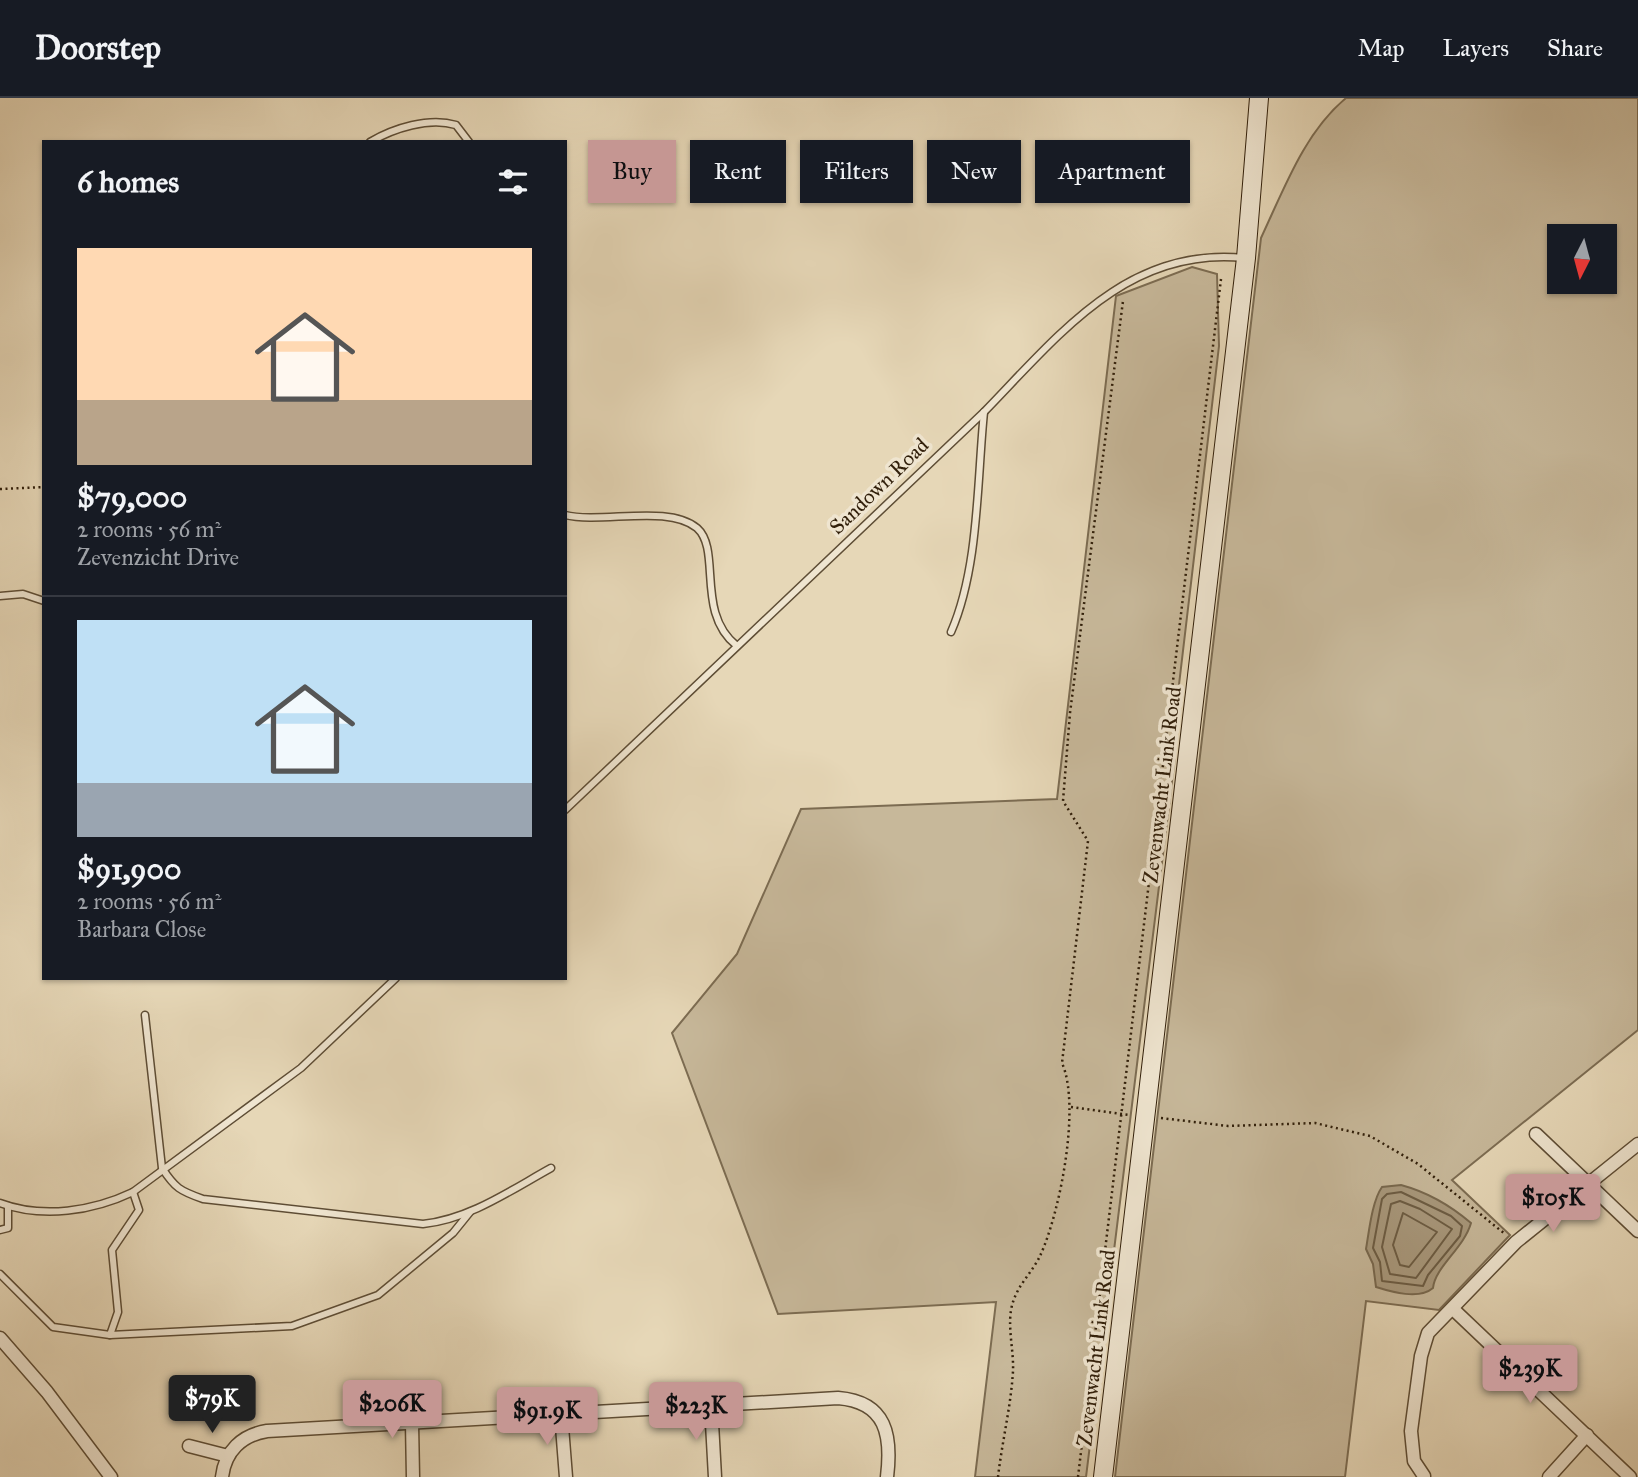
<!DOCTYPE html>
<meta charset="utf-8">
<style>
:root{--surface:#171b24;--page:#242831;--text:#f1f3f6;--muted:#9ea1a6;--line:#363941;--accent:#c59692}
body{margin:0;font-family:"IM FELL Great Primer",serif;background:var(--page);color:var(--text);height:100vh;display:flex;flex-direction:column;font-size:26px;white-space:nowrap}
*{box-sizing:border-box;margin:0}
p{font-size:23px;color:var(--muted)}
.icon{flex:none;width:38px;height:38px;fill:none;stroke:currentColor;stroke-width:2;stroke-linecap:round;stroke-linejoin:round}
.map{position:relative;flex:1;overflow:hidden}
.side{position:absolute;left:42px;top:42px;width:525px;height:840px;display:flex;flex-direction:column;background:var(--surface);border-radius:0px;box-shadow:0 2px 5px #0004}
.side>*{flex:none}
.banner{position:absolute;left:588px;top:42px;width:665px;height:63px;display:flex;gap:14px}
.needle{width:46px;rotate:186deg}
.fabs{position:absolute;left:1547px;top:126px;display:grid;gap:14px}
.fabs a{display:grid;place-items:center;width:70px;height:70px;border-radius:0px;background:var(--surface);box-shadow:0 2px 5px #0004;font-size:35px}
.price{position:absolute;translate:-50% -60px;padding:0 16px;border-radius:7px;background:var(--accent);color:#111;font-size:23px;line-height:46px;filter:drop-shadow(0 2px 4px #0008)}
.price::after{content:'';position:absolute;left:50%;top:42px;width:21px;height:16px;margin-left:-10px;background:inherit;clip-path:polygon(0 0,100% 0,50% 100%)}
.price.on{background:#222;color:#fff}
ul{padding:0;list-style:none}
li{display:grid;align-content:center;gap:14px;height:371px;padding:0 35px}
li+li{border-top:2px solid var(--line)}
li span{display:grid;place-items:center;height:217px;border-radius:0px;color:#555}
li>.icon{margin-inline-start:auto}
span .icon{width:126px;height:126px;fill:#fffc;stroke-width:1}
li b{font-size:30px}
h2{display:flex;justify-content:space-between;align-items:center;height:84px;padding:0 35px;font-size:30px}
.chip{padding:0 24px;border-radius:0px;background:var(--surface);box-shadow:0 2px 5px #0004;font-size:24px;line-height:63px}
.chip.on{background:var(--accent);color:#111}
header{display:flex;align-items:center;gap:42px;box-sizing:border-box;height:98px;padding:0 35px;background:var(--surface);border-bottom:2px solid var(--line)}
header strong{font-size:33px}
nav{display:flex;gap:38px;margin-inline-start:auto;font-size:24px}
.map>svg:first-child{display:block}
.green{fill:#c7b89a;stroke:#7c6c52;stroke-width:2;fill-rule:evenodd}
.water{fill:#a8987c;stroke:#78684e;stroke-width:2}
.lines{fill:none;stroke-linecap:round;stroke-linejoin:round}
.shore{stroke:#6c5c43;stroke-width:2}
.lane-casing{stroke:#5e4d35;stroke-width:9}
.street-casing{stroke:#5e4d35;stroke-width:15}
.secondary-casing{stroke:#311f0a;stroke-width:20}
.path{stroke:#311f0a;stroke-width:2.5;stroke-dasharray:2 3.5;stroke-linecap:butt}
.lane{stroke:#efe5d0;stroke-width:6}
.street{stroke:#efe5d0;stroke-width:12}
.secondary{stroke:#efe5d0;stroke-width:18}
.labels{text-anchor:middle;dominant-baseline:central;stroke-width:7;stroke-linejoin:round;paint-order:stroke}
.street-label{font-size:21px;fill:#311f0a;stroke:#efe5d0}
</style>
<header>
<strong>Doorstep</strong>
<nav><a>Map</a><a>Layers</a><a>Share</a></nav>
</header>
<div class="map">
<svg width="1638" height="1379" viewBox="0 0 1638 1379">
<rect width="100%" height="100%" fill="#e6d7b7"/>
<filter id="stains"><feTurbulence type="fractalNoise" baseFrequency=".00286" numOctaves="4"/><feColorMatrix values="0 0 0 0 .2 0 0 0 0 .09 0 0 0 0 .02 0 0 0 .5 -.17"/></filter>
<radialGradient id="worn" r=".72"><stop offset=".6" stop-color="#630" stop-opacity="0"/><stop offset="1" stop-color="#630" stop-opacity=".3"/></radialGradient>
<g class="green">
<path d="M1346,0H1638V932L1452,1082L1510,1137L1439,1212L1366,1203L1345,1379H1115L1261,140C1284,91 1304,35 1346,0ZM1559,138H1605V184H1559Z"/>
<path d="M1192,169L1217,176L1219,248L1172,646L1175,659L1086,1379H975L996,1204L778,1216L672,935L737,856L801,711L1057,701L1116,198Z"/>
</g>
<path class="water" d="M1401,1087C1427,1094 1451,1108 1471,1125C1464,1150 1435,1169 1433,1190C1419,1202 1392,1194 1376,1189L1373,1166L1366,1151C1369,1134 1372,1103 1382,1089Z"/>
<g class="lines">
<g class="shore">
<path d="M1401,1094L1451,1118L1462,1128L1460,1138L1428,1177L1423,1188L1382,1183L1380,1164L1373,1150L1382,1101L1387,1096Z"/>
<path d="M1400,1103L1420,1111L1452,1131L1416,1180L1390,1176L1382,1149L1391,1106Z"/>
<path d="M1403,1115L1437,1134L1409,1169L1400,1167L1393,1147Z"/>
</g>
<g class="lane-casing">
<g id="lane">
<path d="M370,44C394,30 429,19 456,27L469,44"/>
<path d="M565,417C602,426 668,406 697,430C722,452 695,515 737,548"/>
<path d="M0,498L23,496L44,503"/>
<path d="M951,534C979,470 977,383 984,314"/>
<path d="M565,712L984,314C1058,238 1127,148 1244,160"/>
<path d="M145,917L162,1070C175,1090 180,1093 203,1101L423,1126C470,1121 511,1092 551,1070"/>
<path d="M0,1105C43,1121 93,1113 133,1094L301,970L396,880"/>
<path d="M0,1132L8,1130V1108"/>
<path d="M0,1176L53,1229L110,1237L292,1228L378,1197L453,1135L470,1114"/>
<path d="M110,1237L118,1214L112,1152L139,1112L133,1094"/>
</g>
</g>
<g class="street-casing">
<g id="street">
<path d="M1536,1036L1638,1133"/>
<path d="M1453,1211L1630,1379"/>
<path d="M0,1240L47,1294L111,1379"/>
<path d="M711,1307L715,1379"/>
<path d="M561,1316L566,1379"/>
<path d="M412,1325L413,1379"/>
<path d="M189,1348L228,1358"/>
<path d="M1424,1378L1414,1363L1411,1333L1421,1258L1428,1235L1516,1144L1638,1046"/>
<path d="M222,1379C225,1353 242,1337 267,1333L838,1300C887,1304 892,1338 887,1379"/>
<path d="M1549,1379L1587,1337"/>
</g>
</g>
<g class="secondary-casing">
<path id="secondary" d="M1103,1379L1246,160L1259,0"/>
</g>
<g class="path">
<path d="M0,391L44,389"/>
<path d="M1071,1009L1130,1017"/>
<path d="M1161,1020L1228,1028L1315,1025L1370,1038L1418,1066L1505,1136"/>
<path d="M998,1379C1002,1344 1011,1308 1013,1273C1014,1251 1006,1225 1013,1204C1018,1187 1033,1173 1040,1158C1060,1115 1081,1008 1062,965L1088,743L1063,703L1070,615L1123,203"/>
<path d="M1078,1379L1221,181"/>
</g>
<use href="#lane" class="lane"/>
<use href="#street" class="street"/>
<use href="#secondary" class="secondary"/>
</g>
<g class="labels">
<g class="street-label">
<text transform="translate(879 388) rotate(-44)">Sandown Road</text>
<text transform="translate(1162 687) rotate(-83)">Zevenwacht Link Road</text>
<text transform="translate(1096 1250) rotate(-83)">Zevenwacht Link Road</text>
</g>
</g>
<rect width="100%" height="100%" filter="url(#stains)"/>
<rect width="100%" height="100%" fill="url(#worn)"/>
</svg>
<div class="fabs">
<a><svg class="needle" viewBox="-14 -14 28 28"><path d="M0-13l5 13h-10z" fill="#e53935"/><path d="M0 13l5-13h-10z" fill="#9ea1a6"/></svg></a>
</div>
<b class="price" style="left:1553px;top:1136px">$105K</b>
<b class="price" style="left:1530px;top:1307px">$239K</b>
<b class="price on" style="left:212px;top:1337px">$79K</b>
<b class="price" style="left:392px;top:1342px">$206K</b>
<b class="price" style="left:696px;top:1344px">$223K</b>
<b class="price" style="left:547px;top:1349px">$91.9K</b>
<div class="banner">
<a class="chip on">Buy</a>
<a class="chip">Rent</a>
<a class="chip">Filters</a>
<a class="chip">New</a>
<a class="chip">Apartment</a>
</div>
<section class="side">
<h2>6 homes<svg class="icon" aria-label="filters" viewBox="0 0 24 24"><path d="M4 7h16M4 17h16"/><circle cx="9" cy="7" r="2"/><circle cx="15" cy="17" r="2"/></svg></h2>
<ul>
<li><span style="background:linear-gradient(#ffd9b3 70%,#b9a48a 0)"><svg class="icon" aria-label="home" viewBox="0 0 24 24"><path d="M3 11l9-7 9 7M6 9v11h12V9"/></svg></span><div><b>$79,000</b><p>2 rooms · 56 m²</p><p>Zevenzicht Drive</p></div></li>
<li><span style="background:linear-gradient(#bfe0f5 75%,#9aa5b1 0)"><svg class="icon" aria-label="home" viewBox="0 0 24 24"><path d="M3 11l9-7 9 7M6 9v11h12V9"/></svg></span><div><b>$91,900</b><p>2 rooms · 56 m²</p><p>Barbara Close</p></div></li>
</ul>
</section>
</div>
